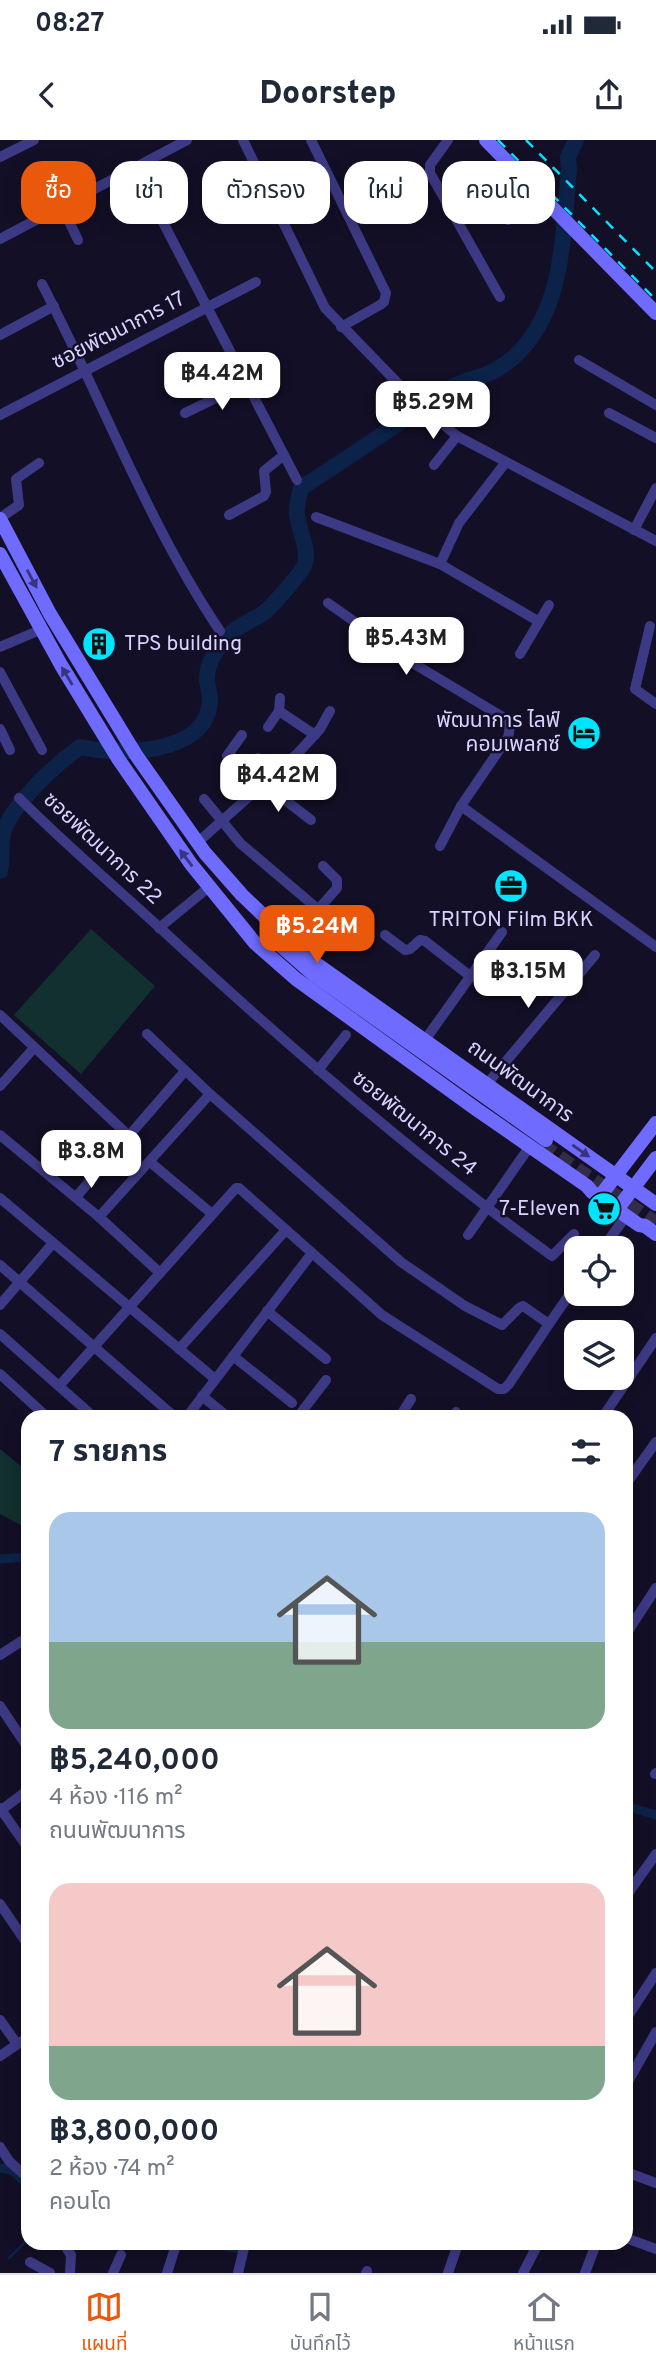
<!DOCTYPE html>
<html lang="th">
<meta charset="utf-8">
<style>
:root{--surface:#fff;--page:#f6f6f7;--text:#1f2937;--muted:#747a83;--line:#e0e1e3;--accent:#ea580c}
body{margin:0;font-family:Overpass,"Noto Sans Thai",sans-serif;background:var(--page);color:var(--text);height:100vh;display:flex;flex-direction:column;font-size:26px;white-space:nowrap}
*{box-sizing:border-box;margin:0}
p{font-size:23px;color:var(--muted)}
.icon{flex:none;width:38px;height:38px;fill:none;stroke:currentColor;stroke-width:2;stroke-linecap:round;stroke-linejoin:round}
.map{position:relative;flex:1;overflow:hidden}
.drawer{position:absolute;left:21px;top:1270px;width:612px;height:840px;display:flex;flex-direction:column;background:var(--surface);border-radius:21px;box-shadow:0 4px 18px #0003}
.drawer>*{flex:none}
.hud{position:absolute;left:21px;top:21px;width:614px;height:63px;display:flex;gap:14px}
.fabs{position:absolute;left:564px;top:1096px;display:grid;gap:14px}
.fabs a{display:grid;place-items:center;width:70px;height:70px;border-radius:14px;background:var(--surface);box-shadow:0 4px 18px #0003;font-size:35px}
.price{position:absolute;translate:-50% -60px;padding:0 16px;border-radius:14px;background:#fff;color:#222;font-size:23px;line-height:46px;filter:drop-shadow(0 2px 4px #0008)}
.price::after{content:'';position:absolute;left:50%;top:42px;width:21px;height:16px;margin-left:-10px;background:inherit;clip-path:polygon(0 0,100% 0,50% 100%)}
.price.current{background:var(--accent);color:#fff}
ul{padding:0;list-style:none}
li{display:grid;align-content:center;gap:14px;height:371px;padding:0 28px}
li span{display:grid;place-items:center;height:217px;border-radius:21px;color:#555}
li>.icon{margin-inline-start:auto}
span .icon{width:126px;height:126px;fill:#fffc;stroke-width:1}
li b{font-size:30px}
h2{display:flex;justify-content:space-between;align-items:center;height:84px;padding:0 28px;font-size:30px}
.pill{padding:0 24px;border-radius:21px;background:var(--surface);box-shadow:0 4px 18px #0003;font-size:24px;line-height:63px}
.pill.current{background:var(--accent);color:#fff}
.status{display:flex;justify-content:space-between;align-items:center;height:49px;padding:0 35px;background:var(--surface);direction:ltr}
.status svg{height:19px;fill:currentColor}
header{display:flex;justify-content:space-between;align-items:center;height:91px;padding:0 28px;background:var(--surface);font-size:32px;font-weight:800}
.tab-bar{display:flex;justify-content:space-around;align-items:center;height:98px;border-top:2px solid var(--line);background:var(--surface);font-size:19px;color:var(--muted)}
.tab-bar a{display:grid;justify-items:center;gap:4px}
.tab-bar .current{color:var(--accent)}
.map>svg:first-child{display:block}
.green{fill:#12302f}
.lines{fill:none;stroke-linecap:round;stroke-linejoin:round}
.stream{stroke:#0c2248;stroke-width:2.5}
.canal{stroke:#0c2248;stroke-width:9}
.river{stroke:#0c2248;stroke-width:16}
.secondary-tunnel{stroke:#312d47;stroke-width:14;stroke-dasharray:14 7;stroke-linecap:butt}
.street{stroke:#3d3a85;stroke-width:10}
.secondary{stroke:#6f6bff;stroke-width:14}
.rail{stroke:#00e5ff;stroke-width:2.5;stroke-dasharray:10 9;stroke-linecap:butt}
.oneway{fill:#38347d}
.labels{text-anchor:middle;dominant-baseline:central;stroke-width:5;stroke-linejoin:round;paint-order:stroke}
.street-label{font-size:21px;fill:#d9d4ff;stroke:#130f26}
.poi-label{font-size:21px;fill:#d9d4ff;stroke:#130f26;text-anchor:end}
</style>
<div class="status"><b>08:27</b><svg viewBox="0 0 49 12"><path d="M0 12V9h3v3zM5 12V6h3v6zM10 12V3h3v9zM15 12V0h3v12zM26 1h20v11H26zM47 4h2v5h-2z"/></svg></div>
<header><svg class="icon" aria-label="back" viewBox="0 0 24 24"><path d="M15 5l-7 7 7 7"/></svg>Doorstep<svg class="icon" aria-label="share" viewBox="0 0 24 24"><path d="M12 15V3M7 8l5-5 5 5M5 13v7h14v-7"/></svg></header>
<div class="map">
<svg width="656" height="2133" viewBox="0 0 656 2133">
<rect width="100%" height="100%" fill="#130f26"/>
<g class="green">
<path d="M91,789L155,846L81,934L14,875Z"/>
<path d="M0,1309L28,1332V1389L0,1374Z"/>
</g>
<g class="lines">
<path class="stream" d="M9,2118L28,2099"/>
<g class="canal">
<path d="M0,1419L28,1417"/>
<path d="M626,1666L656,1675"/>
<path d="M0,2028L11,2030L28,2045"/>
<path d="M214,2104L239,2109"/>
</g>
<path class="river" d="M0,731C3,719 0,705 3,693C12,664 56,624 80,607C119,616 207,615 210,561C211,554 207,547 207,540C206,522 219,506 230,494C240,484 255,480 266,471C272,466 302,432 304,426C311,410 298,390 297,374C296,366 299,356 301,348C352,315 401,282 451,248C465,239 482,238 496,230C565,189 562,100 569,30L568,17L576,0"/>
<path class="secondary-tunnel" d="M542,1005L656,1083"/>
<g class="street">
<path d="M243,0L325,168L414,260L457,296L656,401"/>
<path d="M311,0L386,153L384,162L380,165L341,187"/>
<path d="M448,0L430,25V33L500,157"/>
<path d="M0,17L34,0"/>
<path d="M123,35L139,64"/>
<path d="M62,67L78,100"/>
<path d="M155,67L284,315L264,331L266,352L264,356L229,375"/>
<path d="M508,80C505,62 514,52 523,38"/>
<path d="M0,99L187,0"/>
<path d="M42,144C102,259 148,384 220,491"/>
<path d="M0,195L54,166"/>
<path d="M579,220L656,265"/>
<path d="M185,273L247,243"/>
<path d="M609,273L656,298"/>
<path d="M0,275L256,142"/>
<path d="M284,315L297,340"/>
<path d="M434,325L457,296"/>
<path d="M316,377L440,424L538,481"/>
<path d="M0,378L19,365L16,339L39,323"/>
<path d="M634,390L656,348"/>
<path d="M440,424L459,383L506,322"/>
<path d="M328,463L416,525L506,579C510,586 510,590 508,597L461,666L440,706"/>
<path d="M650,486L635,549L656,564"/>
<path d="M0,507L40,490"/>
<path d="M520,514L549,465"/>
<path d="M0,532L42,610"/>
<path d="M279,571L315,595"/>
<path d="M268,587L279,571L280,558"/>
<path d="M0,589L10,610"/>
<path d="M242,595L227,616L257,650"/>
<path d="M242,634L258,618"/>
<path d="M263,643L311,680"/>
<path d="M19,658C64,703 112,744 159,787C284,903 414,1016 552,1116L574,1094"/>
<path d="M204,659L240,703L319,770"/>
<path d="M461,666L656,807"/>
<path d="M197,703L298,613L320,589L330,571"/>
<path d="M159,788L209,747"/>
<path d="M385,795L405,810L410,809L420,800L425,801L470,836"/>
<path d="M290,802L337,748V740L323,726"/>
<path d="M0,875L129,996"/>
<path d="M147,894L210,954L401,1122L465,1166L502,1185L519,1168L523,1166L549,1184L576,1145"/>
<path d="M425,900L502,792"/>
<path d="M318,930L346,895"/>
<path d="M487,944L595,815"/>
<path d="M0,946L34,908"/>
<path d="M0,995L99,1077L160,1133"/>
<path d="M150,1022L211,1073"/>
<path d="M76,1057L185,931"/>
<path d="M0,1058L215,1239"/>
<path d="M99,1077L210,954"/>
<path d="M468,1095L530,1006"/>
<path d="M603,1108L626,1076"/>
<path d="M0,1125L176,1278"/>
<path d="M0,1165L53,1103"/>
<path d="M267,1171L326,1219"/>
<path d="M0,1194L95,1278"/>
<path d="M179,1209L286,1090"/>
<path d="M233,1216L292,1263"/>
<path d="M0,1234L48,1278"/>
<path d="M59,1246L236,1048H239L382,1175L498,1249H504L509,1244L549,1184"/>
<path d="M202,1256L229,1278"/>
<path d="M186,1278L312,1113"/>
<path d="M297,1278L326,1240"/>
<path d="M399,1278L411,1259"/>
<path d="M453,1278L456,1272"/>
<path d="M602,1278L656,1198"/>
<path d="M626,1344L656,1302"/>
<path d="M626,1494L656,1448"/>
<path d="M0,1515L28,1497"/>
<path d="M0,1566L28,1608"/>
<path d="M655,1634L656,1633"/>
<path d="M0,1668L28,1708"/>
<path d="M0,1671L28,1650"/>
<path d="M626,1756L656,1714"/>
<path d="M0,1764L28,1805"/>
<path d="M626,1879L656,1833"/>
<path d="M0,1880L17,1904"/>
<path d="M0,1916L28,1897"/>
<path d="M626,1945L656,1892"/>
<path d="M0,2007L9,2021L28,2038"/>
<path d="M626,2032L656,2043"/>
<path d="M626,2098L656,2109"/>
<path d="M64,2104L71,2115L70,2133"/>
<path d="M30,2122L50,2133"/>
<path d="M113,2133L121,2115"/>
<path d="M167,2133L176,2105"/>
<path d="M238,2133L245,2104"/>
<path d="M366,2133L367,2131"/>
<path d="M448,2133L458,2104"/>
<path d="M523,2133L538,2104"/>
<path d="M585,2133L596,2104"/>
</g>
<g class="secondary">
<path d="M486,0L656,173"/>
<path d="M0,379L50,474L136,615L205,713L242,755L308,818L656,1064"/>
<path d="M0,414L61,525L119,620L191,724L255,803L296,839L476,969L587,1046L592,1052L639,1085L645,1086L656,1094"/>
<path d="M273,799L314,835L546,1000"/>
<path d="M601,1055L656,983"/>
<path d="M619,1067L656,1018"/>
</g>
<g class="rail">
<path d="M498,0L656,160"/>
<path d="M526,0L656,132"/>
</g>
</g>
<defs><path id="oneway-solid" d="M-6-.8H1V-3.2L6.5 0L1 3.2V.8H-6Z" transform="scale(1.75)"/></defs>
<g class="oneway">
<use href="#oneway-solid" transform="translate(32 439) rotate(62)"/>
<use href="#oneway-solid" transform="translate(67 536) rotate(-121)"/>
<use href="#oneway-solid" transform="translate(186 718) rotate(-127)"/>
<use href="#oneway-solid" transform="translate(581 1011) rotate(35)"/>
</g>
<defs>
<g id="building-disc" transform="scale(1.75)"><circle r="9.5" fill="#00e5ff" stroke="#130f26"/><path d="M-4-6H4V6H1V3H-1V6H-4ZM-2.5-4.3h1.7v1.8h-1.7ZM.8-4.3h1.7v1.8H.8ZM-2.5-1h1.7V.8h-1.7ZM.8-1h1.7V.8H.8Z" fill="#111"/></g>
<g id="hotel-disc" transform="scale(1.75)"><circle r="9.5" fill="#00e5ff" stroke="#130f26"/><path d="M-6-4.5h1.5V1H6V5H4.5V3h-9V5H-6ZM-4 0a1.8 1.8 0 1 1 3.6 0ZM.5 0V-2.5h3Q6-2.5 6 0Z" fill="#111"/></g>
<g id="office-disc" transform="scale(1.75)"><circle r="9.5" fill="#00e5ff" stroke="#130f26"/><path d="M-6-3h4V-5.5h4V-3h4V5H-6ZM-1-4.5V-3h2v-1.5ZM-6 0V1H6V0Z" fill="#111"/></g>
<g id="supermarket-disc" transform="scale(1.75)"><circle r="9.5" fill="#00e5ff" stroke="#130f26"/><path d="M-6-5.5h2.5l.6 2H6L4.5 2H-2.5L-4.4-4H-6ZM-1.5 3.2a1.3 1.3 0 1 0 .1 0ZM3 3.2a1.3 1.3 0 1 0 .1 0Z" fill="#111"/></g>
</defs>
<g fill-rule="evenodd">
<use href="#building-disc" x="99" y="504"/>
<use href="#hotel-disc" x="584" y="593"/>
<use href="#office-disc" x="511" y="746"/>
<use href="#supermarket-disc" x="604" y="1069"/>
</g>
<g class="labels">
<g class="street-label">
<text transform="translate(119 191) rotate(-27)">ซอยพัฒนาการ 17</text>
<text transform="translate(102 709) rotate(43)">ซอยพัฒนาการ 22</text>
<text transform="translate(520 942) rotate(36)">ถนนพัฒนาการ</text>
<text transform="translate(414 984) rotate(39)">ซอยพัฒนาการ 24</text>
</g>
<g class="poi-label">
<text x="124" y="504" text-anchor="start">TPS building</text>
<text x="560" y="581">พัฒนาการ ไลฟ์<tspan x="560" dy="24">คอมเพลกซ์</tspan></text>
<text x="511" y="780" text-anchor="middle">TRITON Film BKK</text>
<text x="580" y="1069">7-Eleven</text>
</g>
</g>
</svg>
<div class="fabs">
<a><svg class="icon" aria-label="locate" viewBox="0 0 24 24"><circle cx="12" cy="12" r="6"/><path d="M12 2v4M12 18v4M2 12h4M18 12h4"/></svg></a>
<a><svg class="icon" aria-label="layers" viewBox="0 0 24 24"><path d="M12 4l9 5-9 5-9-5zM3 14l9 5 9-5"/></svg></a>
</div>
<b class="price" style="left:222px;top:272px">฿4.42M</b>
<b class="price" style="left:433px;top:301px">฿5.29M</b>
<b class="price" style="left:406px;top:537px">฿5.43M</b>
<b class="price" style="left:278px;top:674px">฿4.42M</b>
<b class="price current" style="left:317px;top:825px">฿5.24M</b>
<b class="price" style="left:528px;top:870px">฿3.15M</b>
<b class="price" style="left:91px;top:1050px">฿3.8M</b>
<div class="hud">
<a class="pill current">ซื้อ</a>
<a class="pill">เช่า</a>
<a class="pill">ตัวกรอง</a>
<a class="pill">ใหม่</a>
<a class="pill">คอนโด</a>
</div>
<section class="drawer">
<h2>7 รายการ<svg class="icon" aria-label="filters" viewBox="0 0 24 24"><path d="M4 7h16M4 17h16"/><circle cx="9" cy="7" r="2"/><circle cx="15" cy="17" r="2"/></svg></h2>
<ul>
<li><span style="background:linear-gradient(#a9c7e8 60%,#7fa58c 0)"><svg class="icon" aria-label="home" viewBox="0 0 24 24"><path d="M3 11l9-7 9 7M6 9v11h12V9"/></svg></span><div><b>฿5,240,000</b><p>4 ห้อง · 116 m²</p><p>ถนนพัฒนาการ</p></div></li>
<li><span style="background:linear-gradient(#f6c9c9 75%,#7fa58c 0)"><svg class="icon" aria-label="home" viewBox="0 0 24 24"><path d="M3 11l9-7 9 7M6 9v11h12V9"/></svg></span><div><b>฿3,800,000</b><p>2 ห้อง · 74 m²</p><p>คอนโด</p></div></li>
</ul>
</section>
</div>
<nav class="tab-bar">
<a class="current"><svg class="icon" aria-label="map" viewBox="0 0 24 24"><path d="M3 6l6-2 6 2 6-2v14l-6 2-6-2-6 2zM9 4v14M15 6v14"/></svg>แผนที่</a>
<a><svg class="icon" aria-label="saved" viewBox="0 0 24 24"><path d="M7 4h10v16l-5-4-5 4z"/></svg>บันทึกไว้</a>
<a><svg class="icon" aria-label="home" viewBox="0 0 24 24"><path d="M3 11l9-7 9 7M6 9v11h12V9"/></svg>หน้าแรก</a>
</nav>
